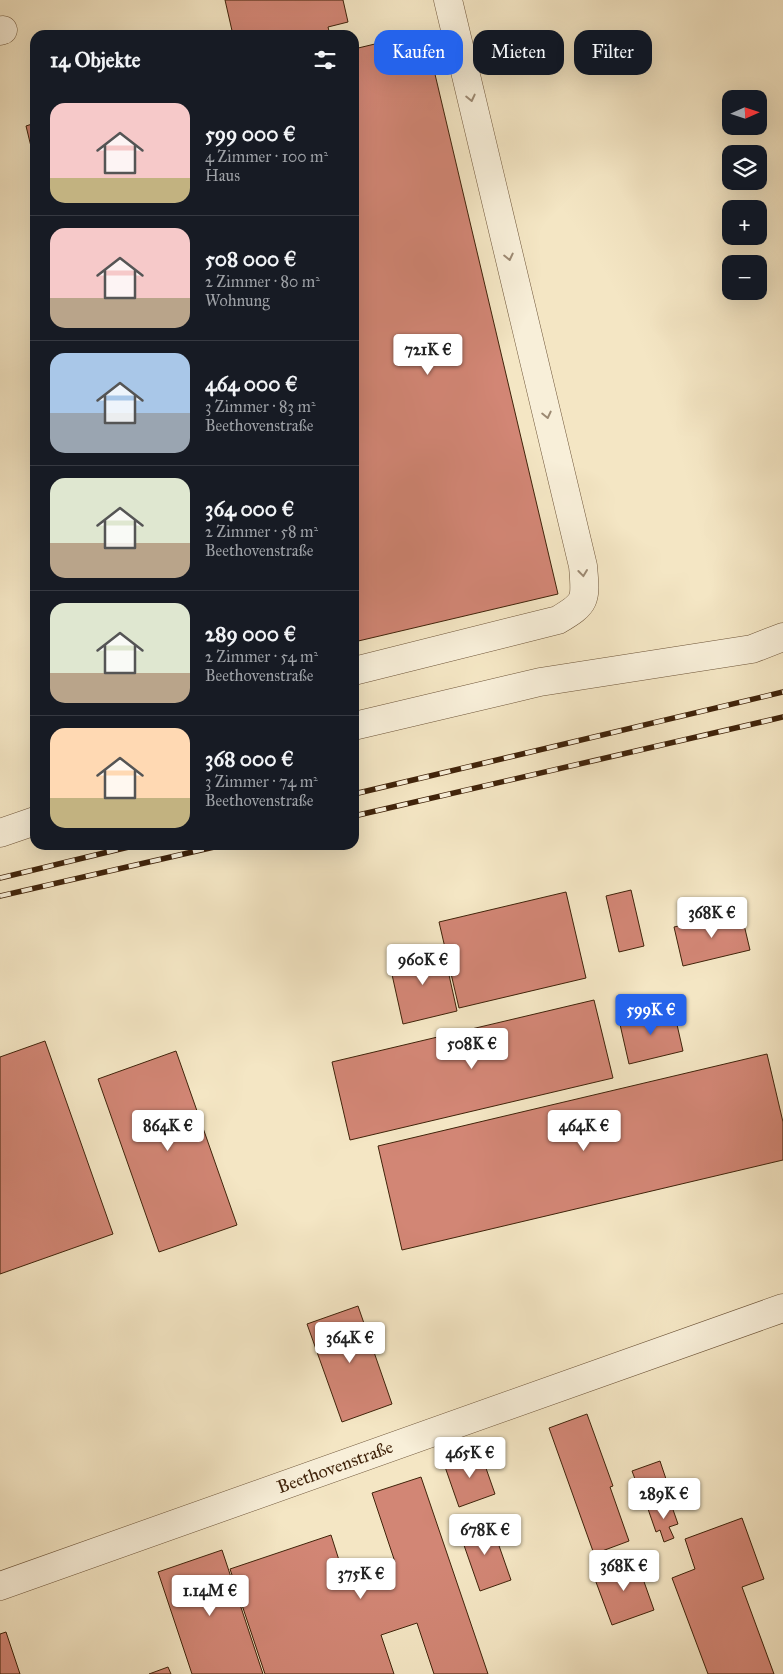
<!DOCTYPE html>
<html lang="de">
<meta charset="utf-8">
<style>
:root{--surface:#171b24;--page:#242831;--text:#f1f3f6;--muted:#9ea1a6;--line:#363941;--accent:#2563eb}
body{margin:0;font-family:"IM FELL Great Primer",serif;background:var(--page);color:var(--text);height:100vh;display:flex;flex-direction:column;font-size:19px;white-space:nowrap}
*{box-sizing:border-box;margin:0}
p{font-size:16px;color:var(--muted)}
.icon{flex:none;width:28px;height:28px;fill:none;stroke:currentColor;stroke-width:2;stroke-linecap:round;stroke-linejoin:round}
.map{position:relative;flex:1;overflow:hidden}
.panel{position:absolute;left:30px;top:30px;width:329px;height:820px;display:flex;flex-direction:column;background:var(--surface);border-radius:15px;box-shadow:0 5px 20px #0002}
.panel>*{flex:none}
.guide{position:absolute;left:374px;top:30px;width:334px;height:45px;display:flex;gap:10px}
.needle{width:32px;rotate:87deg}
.tools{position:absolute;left:722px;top:90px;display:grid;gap:10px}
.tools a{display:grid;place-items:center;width:45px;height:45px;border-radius:10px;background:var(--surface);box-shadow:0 5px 20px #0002;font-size:25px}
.price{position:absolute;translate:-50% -42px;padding:0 11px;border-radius:5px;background:#fff;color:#222;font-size:16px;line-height:32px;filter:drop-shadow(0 1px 2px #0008)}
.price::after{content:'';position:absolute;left:50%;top:30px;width:15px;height:11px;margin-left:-8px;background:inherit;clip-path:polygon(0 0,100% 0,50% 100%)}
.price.on{background:var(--accent);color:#fff}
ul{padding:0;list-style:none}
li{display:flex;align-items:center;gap:15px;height:125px;padding:0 20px}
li+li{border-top:1px solid var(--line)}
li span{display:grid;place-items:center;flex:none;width:140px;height:100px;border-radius:15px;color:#555}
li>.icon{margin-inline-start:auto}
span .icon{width:60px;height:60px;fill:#fffc;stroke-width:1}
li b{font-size:21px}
h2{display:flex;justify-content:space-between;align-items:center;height:60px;padding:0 20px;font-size:21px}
.pill{padding:0 18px;border-radius:15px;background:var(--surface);box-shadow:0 5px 20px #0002;font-size:18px;line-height:45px}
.pill.on{background:var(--accent);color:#fff}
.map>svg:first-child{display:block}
.building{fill:#d28675;stroke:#40230a}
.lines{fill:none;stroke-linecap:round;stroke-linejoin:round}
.minor-casing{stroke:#6d5438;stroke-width:29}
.minor{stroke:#f8efd9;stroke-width:28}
.rail-casing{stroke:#40230a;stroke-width:5.5}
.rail{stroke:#f8efd9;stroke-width:4;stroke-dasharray:11;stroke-linecap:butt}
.oneway{stroke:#9c8972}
.labels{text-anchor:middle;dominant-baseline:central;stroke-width:4;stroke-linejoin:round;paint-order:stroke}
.street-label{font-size:18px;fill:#40230a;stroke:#f8efd9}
</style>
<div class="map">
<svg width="783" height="1674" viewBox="0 0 783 1674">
<rect width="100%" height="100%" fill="#f4e6c4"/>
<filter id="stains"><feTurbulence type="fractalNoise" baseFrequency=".004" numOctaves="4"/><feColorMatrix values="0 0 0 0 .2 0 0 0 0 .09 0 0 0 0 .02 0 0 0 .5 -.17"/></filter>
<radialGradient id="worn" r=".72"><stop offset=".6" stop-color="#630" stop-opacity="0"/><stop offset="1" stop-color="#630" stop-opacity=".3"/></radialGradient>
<g class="building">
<path d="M225,0H343L348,22L328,27L330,35H300L299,32L288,35H233Z"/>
<path d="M425,32L558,594L354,642V49Z"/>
<path d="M35,123V163L26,126Z"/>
<path d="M631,890L644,946L619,952L606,896Z"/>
<path d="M566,892L586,978L459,1008L439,922Z"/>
<path d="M741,912L750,950L683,966L674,927Z"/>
<path d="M443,948L457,1011L403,1024L389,961Z"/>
<path d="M594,1000L613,1078L350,1140L332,1062Z"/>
<path d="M673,1007L683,1051L629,1064L619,1020Z"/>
<path d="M45,1041L113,1234L0,1274V1057Z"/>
<path d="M176,1051L237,1225L159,1252L98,1079Z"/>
<path d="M767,1054L783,1122V1160L402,1250L378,1146Z"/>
<path d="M358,1306L392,1404L342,1422L307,1324Z"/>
<path d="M587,1414L613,1486L610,1487L629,1541L594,1554L549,1428Z"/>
<path d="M480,1451L495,1494L459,1507L444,1464Z"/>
<path d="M660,1461L668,1485L641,1495L632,1471Z"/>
<path d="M421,1477L488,1674H434L417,1623L381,1635L394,1674H265L230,1569L331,1535L345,1579L395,1562L372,1493Z"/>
<path d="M670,1501L678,1524L669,1527L674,1538L664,1542L660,1530L656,1532L648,1509Z"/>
<path d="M742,1518L764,1579L742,1587L774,1674H708L672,1578L695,1569L685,1539Z"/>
<path d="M490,1520L511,1580L480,1591L459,1531Z"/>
<path d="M222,1550L263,1674H192L158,1572Z"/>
<path d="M636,1559L654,1610L612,1625L593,1574Z"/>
<path d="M6,1632L20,1674H0V1634Z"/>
<path d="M168,1667L171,1674H149Z"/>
</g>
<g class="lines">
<g class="minor-casing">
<g id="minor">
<path d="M0,31L3,30"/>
<path d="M354,671L558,620C587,603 586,600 583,566L448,0"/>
<path d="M354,726L540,682L752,649L783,637"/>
<path d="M0,833L35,821"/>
<path d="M0,1586L783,1308"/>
</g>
</g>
<use href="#minor" class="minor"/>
<g class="rail-casing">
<g id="rail">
<path d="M354,794L783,692"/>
<path d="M354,816L783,717"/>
<path d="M0,878L137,845"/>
<path d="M0,896L223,845"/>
</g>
</g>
<use href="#rail" class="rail"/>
</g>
<defs><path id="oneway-chevron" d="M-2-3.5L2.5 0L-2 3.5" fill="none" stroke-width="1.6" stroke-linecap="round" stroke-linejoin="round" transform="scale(1.25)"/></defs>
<g class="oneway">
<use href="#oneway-chevron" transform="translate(471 98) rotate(77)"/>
<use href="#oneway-chevron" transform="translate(509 257) rotate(77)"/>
<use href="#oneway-chevron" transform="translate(547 415) rotate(77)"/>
<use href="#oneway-chevron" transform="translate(583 573) rotate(83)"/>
</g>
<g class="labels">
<g class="street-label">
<text transform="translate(335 1467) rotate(-20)">Beethovenstraße</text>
</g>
</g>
<rect width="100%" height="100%" filter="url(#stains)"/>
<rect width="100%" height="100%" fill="url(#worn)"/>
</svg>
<div class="tools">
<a><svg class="needle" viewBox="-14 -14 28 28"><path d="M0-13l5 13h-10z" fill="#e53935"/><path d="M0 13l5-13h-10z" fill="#9ea1a6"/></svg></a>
<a><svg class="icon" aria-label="layers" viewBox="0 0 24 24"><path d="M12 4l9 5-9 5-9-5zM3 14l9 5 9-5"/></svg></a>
<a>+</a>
<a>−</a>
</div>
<b class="price" style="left:428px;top:376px">721K €</b>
<b class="price" style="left:712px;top:939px">368K €</b>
<b class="price" style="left:423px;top:986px">960K €</b>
<b class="price on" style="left:651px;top:1036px">599K €</b>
<b class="price" style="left:472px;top:1070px">508K €</b>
<b class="price" style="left:168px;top:1152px">864K €</b>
<b class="price" style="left:584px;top:1152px">464K €</b>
<b class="price" style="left:350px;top:1364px">364K €</b>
<b class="price" style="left:470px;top:1479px">465K €</b>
<b class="price" style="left:664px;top:1520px">289K €</b>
<b class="price" style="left:485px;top:1556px">678K €</b>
<b class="price" style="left:624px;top:1592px">368K €</b>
<b class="price" style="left:361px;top:1600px">375K €</b>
<b class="price" style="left:210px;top:1617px">1.14M €</b>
<div class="guide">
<a class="pill on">Kaufen</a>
<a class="pill">Mieten</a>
<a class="pill">Filter</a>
</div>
<section class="panel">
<h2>14 Objekte<svg class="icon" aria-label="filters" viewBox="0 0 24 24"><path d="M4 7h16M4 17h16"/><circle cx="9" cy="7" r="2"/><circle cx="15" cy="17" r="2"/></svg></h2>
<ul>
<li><span style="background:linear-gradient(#f6c9c9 75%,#c2b280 0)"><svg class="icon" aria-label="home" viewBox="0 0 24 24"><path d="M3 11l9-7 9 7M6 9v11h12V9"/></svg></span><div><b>599 000 €</b><p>4 Zimmer · 100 m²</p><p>Haus</p></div></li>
<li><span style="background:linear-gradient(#f6c9c9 70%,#b9a48a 0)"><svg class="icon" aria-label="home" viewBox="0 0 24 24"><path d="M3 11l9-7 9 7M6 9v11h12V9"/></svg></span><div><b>508 000 €</b><p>2 Zimmer · 80 m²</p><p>Wohnung</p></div></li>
<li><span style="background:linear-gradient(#a9c7e8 60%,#9aa5b1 0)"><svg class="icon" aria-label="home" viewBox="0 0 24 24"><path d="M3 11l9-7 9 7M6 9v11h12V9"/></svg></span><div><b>464 000 €</b><p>3 Zimmer · 83 m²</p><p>Beethovenstraße</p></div></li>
<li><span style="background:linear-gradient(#dfe7d0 65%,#b9a48a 0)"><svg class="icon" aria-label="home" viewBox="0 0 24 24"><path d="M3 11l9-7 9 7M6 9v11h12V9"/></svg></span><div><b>364 000 €</b><p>2 Zimmer · 58 m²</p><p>Beethovenstraße</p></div></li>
<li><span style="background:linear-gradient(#dfe7d0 70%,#b9a48a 0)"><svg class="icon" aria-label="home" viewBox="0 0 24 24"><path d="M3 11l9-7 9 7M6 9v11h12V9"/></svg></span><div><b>289 000 €</b><p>2 Zimmer · 54 m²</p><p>Beethovenstraße</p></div></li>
<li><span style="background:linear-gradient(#ffd9b3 70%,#c2b280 0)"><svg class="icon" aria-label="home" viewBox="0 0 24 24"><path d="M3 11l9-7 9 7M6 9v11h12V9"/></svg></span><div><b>368 000 €</b><p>3 Zimmer · 74 m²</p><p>Beethovenstraße</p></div></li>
</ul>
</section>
</div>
